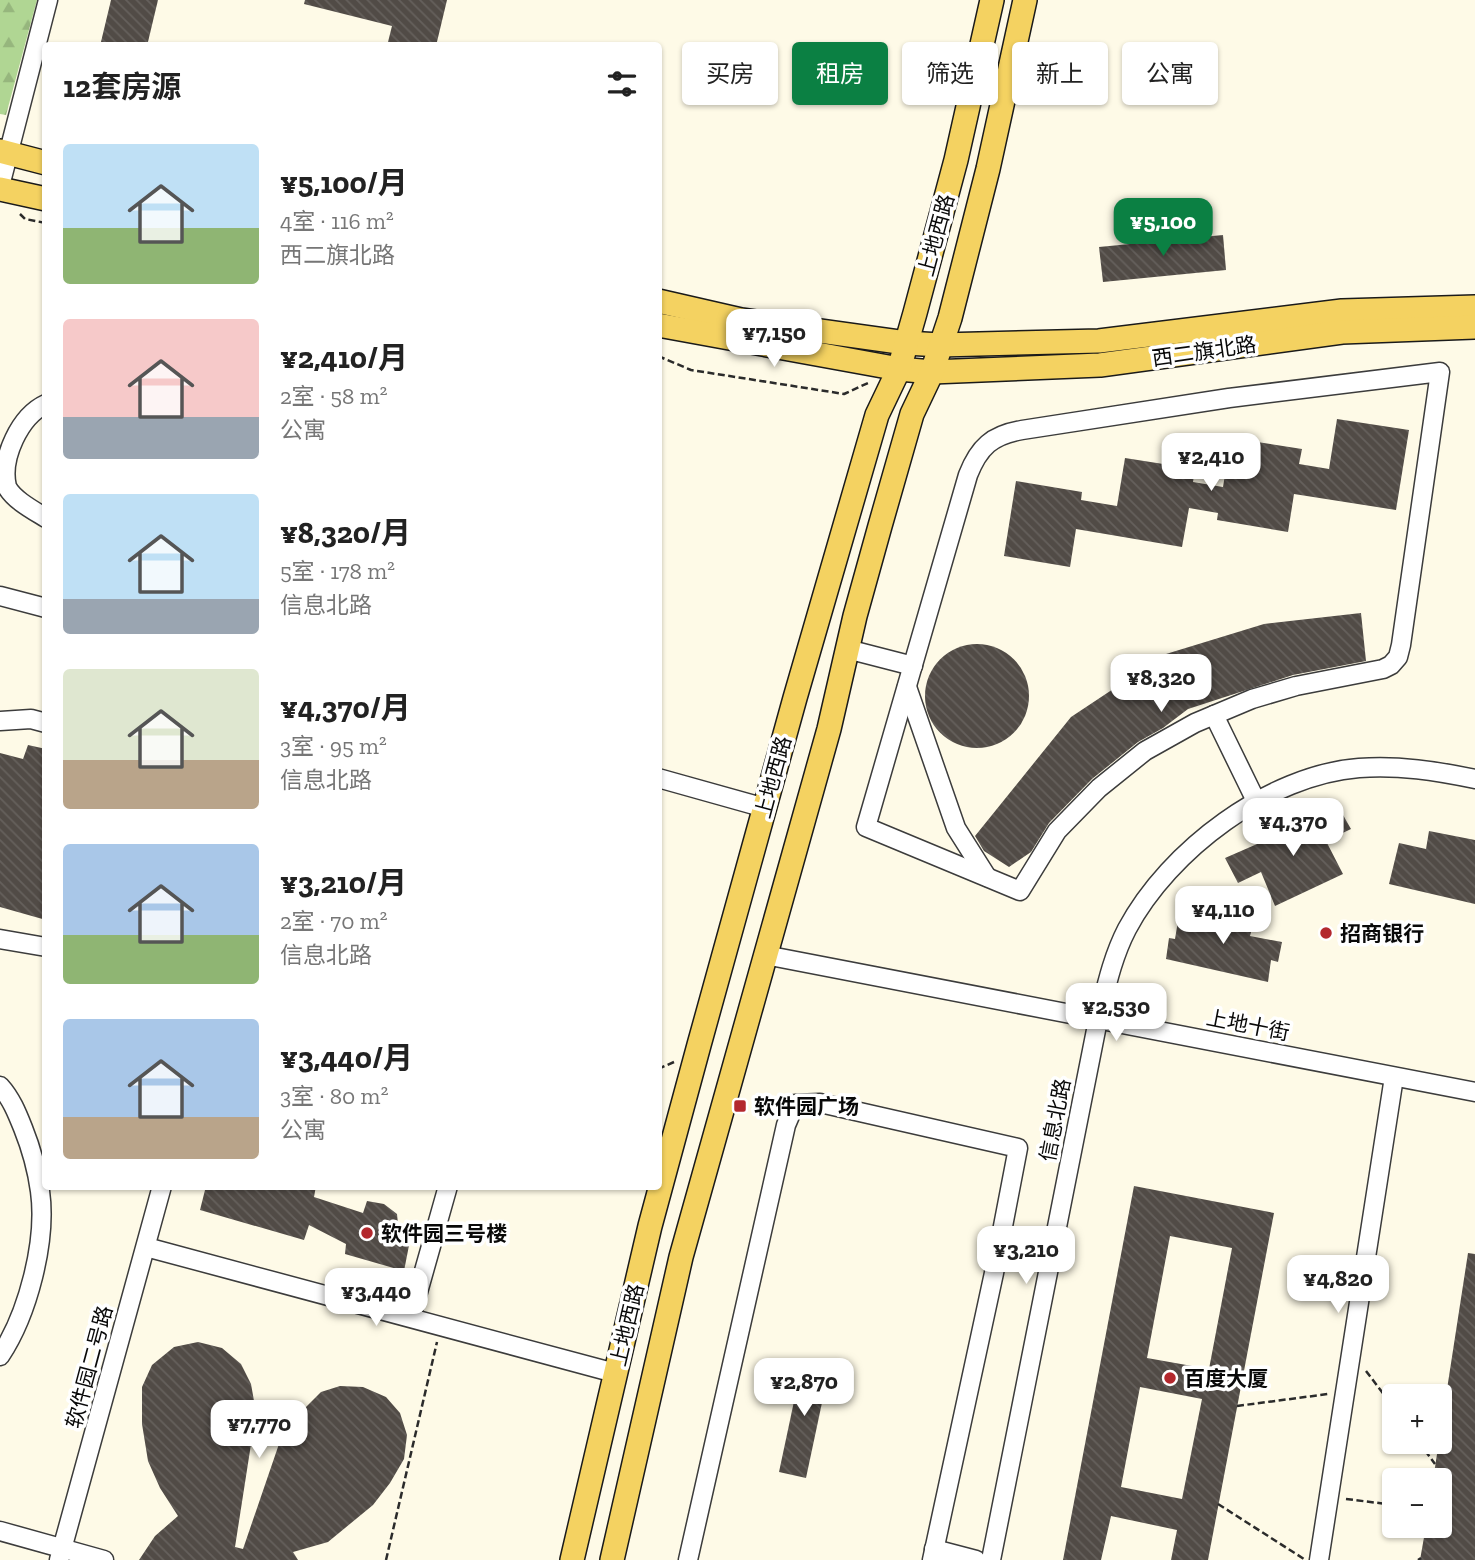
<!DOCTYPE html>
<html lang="zh">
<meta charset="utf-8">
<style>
:root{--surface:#fff;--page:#f2f2f2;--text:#222;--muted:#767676;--accent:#0b8043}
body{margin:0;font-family:"Zilla Slab","Noto Sans SC",serif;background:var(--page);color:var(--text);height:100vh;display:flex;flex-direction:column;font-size:26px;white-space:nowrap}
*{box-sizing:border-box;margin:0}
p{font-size:23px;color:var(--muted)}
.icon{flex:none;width:38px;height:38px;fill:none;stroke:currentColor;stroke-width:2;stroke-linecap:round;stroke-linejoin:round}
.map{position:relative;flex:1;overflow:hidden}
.sheet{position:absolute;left:42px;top:42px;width:620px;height:1148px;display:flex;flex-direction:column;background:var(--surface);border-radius:7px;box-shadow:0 2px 5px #0004}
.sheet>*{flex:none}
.top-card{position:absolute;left:682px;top:42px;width:665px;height:63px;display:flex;gap:14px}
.buttons{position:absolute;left:1382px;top:1384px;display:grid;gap:14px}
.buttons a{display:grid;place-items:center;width:70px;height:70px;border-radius:7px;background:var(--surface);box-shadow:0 2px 5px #0004;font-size:35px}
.price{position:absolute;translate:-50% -60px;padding:0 16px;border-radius:14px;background:#fff;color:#222;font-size:23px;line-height:46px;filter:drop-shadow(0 2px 4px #0008)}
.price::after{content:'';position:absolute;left:50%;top:42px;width:21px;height:16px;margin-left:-10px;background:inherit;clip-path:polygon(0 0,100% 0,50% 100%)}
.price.current{background:var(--accent);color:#fff}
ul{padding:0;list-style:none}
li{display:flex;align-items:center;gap:21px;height:175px;padding:0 21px}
li span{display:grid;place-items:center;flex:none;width:196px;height:140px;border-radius:7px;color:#555}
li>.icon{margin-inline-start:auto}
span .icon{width:84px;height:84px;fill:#fffc;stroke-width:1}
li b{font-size:30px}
h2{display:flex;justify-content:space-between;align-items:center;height:84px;padding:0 21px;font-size:30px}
.pill{padding:0 24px;border-radius:7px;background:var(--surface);box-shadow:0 2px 5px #0004;font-size:24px;line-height:63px}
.pill.current{background:var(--accent);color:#fff}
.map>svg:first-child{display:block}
.forest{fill:url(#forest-firs)}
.building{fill:url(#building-back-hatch);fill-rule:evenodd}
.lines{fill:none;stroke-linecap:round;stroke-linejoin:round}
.minor-casing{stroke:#3c3c3c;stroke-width:21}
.major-casing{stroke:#1a1a1a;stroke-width:26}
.path{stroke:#2b2b2b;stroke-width:2.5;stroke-dasharray:7 3.5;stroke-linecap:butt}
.minor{stroke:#fff;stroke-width:18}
.major{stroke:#f4d261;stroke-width:23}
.poi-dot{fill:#b3282d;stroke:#fff;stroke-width:2.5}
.labels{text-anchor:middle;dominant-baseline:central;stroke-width:7;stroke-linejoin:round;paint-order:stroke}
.street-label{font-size:21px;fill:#090909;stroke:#fff}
.poi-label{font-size:21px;font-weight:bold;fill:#090909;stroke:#fff;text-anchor:start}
</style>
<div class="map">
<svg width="1475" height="1560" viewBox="0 0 1475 1560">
<defs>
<pattern id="forest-firs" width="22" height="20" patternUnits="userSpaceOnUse" patternTransform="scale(1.75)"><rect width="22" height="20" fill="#b0d693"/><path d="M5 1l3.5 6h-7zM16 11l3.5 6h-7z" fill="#96b67d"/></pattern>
<pattern id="building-back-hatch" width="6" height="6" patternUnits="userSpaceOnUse" patternTransform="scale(1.75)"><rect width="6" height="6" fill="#514b46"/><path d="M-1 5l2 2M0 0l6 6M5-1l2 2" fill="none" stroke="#65605c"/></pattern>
</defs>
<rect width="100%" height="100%" fill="#fefae7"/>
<path class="forest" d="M0,0H37L6,115L0,114Z"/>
<g class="building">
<path d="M111,0H158L147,46H100Z"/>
<path d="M305,0H447L436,46H387L392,26L304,4Z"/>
<path d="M1223,235L1226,270L1103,282L1099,247Z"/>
<path d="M1337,419L1409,430L1396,510L1294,494L1288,532L1217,520L1218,513L1189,508L1182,547L1076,529L1070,567L1004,556L1016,481L1082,492L1081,500L1117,506L1125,458L1195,469L1193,482L1223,487L1231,438L1302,449L1299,464L1329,469Z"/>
<path d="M1361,613L1366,661L1293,675L1188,709L1163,728L1138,742L1092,779L1049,823L1031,852L1009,867L984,851L975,836L1071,717L1166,654L1264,624Z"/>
<circle cx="977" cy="696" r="52"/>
<path d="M28,745L46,749V920L0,907V753L23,759Z"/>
<path d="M1339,808L1351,829L1326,841L1343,874L1275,906L1261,872L1238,883L1225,858Z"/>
<path d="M1429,831L1475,840V904L1389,884L1399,843L1426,849Z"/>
<path d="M1194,909L1254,921L1250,936L1282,942L1278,962L1271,960L1268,982L1166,959L1169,938L1175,939L1178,921L1191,923Z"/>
<path d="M206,1186H316L314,1197L363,1213L367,1201L384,1204L397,1214L398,1224L413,1225L404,1271L345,1254L346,1244L309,1225L304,1240L200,1210Z"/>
<path d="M1134,1186L1274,1213L1208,1560H1171L1177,1530L1111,1516L1101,1560H1063ZM1170,1236L1232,1248L1209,1369L1147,1358ZM1140,1387L1202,1399L1182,1499L1121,1487Z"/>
<path d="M1468,1253L1475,1254V1560H1420L1426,1526H1440V1480H1433Z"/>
<path d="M198,1342L222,1348L241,1364L251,1384L256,1412L235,1547L243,1549L280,1441L300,1413L321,1392L340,1386L363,1387L386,1397L400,1413L407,1435L404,1459L390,1483L373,1505L328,1542L293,1552L298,1560H139L155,1536L178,1516L160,1488L148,1461L142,1424V1387L152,1365L174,1347Z"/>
<path d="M803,1359L830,1365L806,1478L779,1472Z"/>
</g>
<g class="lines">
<g class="minor-casing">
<g id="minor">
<path d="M0,186L48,0"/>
<path d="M1440,372L1401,645L1398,657L1391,665L1383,669L1296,686L1252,699L1195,723L1145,751L1099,788L1057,831L1020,891L866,827L968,475C979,447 992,435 1022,430L1229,398Z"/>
<path d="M46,404C20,416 0,458 7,487C14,500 33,510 46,518"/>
<path d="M0,596L46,608"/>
<path d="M847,649L913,666"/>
<path d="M907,687L956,828L987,877"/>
<path d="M1214,715L1257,803"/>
<path d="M0,721L31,719L46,723"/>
<path d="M658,778L765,808"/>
<path d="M0,939L46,947"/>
<path d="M765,955L1475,1092"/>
<path d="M0,1086C11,1098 17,1113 23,1128C31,1148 37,1169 40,1191C47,1241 28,1314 0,1356"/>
<path d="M146,1247L615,1373"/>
<path d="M411,1317L448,1186"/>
<path d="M0,1531L104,1560"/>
<path d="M934,1549L976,1560"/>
<path d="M59,1560L162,1186"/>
<path d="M688,1560L786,1125L795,1104L820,1103L1018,1148L994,1273L932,1560"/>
<path d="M991,1560L1098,1020C1106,988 1112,958 1127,929C1169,850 1269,775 1359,768C1399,765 1436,771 1475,779"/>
<path d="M1319,1560L1394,1077"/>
</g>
</g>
<g class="major-casing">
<g id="major">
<path d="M0,151L46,163"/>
<path d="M0,189L46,199"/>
<path d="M658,301L741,320L906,343L940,345L1099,341L1342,311L1475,307"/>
<path d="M658,325L899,369L932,372L1100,365L1342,332L1475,327"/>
<path d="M572,1560L650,1226L699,1045L795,698L877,415L899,369L915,313L956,160L992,0"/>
<path d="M612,1560L681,1257L829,729L855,616L880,526L912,414L932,372L950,318L988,169L1025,0"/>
</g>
</g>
<g class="path">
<path d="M20,214L25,219L46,223"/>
<path d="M658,356L691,370L844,394L868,383"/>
<path d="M658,1069L674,1062"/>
<path d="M1366,1371L1395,1409"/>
<path d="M1237,1406L1328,1394"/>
<path d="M1419,1442L1435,1464"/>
<path d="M1346,1499L1395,1505"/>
<path d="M1218,1504L1304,1559"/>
<path d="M386,1560L437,1342"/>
<path d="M1418,1560L1421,1558"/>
</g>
<use href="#minor" class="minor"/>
<use href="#major" class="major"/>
</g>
<g class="poi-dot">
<circle cx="1326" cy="933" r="7"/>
<rect x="733" y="1099" width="14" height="14" rx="3.5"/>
<circle cx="367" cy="1233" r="7"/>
<circle cx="1170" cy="1378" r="7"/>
</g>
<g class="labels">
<g class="street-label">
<text transform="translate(936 235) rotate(-75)">上地西路</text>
<text transform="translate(1204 351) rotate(-8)">西二旗北路</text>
<text transform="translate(773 777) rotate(-75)">上地西路</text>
<text transform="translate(1248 1025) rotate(11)">上地十街</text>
<text transform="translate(1055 1120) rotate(-79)">信息北路</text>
<text transform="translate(627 1325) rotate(-77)">上地西路</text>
<text transform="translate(89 1367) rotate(-75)">软件园二号路</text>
</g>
<g class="poi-label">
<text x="1340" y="933">招商银行</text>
<text x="754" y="1106">软件园广场</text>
<text x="381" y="1233">软件园三号楼</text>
<text x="1184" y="1378">百度大厦</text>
</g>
</g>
</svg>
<div class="buttons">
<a>+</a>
<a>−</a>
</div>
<b class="price current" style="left:1163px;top:258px">¥5,100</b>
<b class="price" style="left:774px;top:369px">¥7,150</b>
<b class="price" style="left:1211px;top:493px">¥2,410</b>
<b class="price" style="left:1161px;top:714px">¥8,320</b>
<b class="price" style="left:1293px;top:858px">¥4,370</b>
<b class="price" style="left:1223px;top:946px">¥4,110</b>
<b class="price" style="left:1116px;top:1043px">¥2,530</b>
<b class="price" style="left:1026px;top:1286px">¥3,210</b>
<b class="price" style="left:1338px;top:1315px">¥4,820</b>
<b class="price" style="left:376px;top:1328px">¥3,440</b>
<b class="price" style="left:804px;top:1418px">¥2,870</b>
<b class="price" style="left:259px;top:1460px">¥7,770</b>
<div class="top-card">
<a class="pill">买房</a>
<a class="pill current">租房</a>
<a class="pill">筛选</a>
<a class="pill">新上</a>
<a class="pill">公寓</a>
</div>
<section class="sheet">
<h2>12套房源<svg class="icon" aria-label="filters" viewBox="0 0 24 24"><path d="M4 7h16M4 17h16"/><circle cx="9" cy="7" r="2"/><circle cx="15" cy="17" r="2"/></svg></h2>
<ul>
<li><span style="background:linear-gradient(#bfe0f5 60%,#8fb573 0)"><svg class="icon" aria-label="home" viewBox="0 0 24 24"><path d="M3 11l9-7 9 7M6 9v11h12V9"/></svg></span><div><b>¥5,100/月</b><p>4室 · 116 m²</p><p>西二旗北路</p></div></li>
<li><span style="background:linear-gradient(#f6c9c9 70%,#9aa5b1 0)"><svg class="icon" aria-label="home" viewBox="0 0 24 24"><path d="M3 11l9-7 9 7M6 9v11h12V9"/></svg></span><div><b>¥2,410/月</b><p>2室 · 58 m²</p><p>公寓</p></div></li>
<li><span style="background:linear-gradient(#bfe0f5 75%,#9aa5b1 0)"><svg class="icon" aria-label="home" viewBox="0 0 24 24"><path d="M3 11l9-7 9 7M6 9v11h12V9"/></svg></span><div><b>¥8,320/月</b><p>5室 · 178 m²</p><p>信息北路</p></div></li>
<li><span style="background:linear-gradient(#dfe7d0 65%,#b9a48a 0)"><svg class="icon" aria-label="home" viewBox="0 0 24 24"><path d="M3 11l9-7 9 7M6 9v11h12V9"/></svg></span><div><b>¥4,370/月</b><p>3室 · 95 m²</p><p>信息北路</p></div></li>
<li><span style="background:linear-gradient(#a9c7e8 65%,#8fb573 0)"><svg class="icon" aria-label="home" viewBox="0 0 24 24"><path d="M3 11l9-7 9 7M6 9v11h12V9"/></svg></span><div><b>¥3,210/月</b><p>2室 · 70 m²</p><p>信息北路</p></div></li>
<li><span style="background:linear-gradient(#a9c7e8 70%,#b9a48a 0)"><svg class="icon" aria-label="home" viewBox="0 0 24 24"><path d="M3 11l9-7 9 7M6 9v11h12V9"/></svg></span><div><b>¥3,440/月</b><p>3室 · 80 m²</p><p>公寓</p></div></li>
</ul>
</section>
</div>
